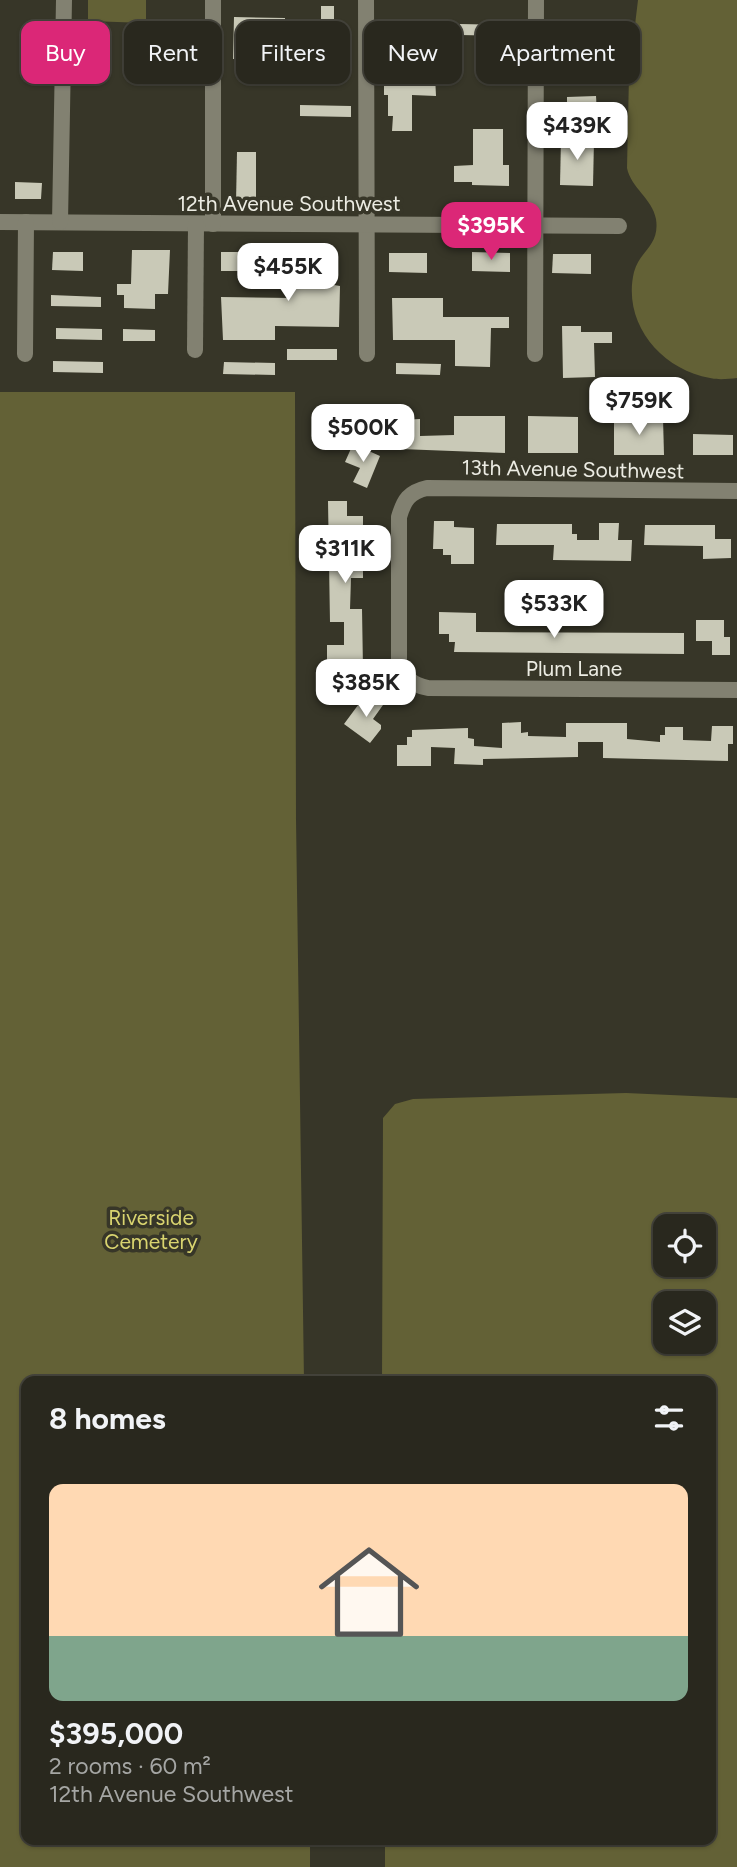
<!DOCTYPE html>
<meta charset="utf-8">
<style>
:root{--surface:#29281e;--page:#35342b;--text:#f1f3f6;--muted:#a5a6a4;--line:#45443c;--accent:#db2777}
body{margin:0;font-family:Figtree,sans-serif;background:var(--page);color:var(--text);height:100vh;display:flex;flex-direction:column;font-size:26px;white-space:nowrap}
*{box-sizing:border-box;margin:0}
p{font-size:23px;color:var(--muted)}
.icon{flex:none;width:38px;height:38px;fill:none;stroke:currentColor;stroke-width:2;stroke-linecap:round;stroke-linejoin:round}
.map{position:relative;flex:1;overflow:hidden}
.sheet{position:absolute;left:21px;top:1376px;width:695px;height:469px;display:flex;flex-direction:column;background:var(--surface);border-radius:14px;box-shadow:0 2px 5px #0004,0 0 0 2px var(--line)}
.sheet>*{flex:none}
.banner{position:absolute;left:21px;top:21px;width:696px;height:63px;display:flex;gap:14px}
.fabs{position:absolute;left:653px;top:1214px;display:grid;gap:14px}
.fabs a{display:grid;place-items:center;width:63px;height:63px;border-radius:14px;background:var(--surface);box-shadow:0 2px 5px #0004,0 0 0 2px var(--line);font-size:35px}
.price{position:absolute;translate:-50% -60px;padding:0 16px;border-radius:14px;background:#fff;color:#222;font-size:23px;line-height:46px;filter:drop-shadow(0 2px 4px #0008)}
.price::after{content:'';position:absolute;left:50%;top:42px;width:21px;height:16px;margin-left:-10px;background:inherit;clip-path:polygon(0 0,100% 0,50% 100%)}
.price.on{background:var(--accent);color:#fff}
ul{padding:0;list-style:none}
li{display:grid;align-content:center;gap:14px;height:371px;padding:0 28px}
li span{display:grid;place-items:center;height:217px;border-radius:14px;color:#555}
li>.icon{margin-inline-start:auto}
span .icon{width:126px;height:126px;fill:#fffc;stroke-width:1}
li b{font-size:30px}
h2{display:flex;justify-content:space-between;align-items:center;height:84px;padding:0 28px;font-size:30px}
.pill{padding:0 24px;border-radius:14px;background:var(--surface);box-shadow:0 2px 5px #0004,0 0 0 2px var(--line);font-size:24px;line-height:63px}
.pill.on{background:var(--accent);color:#fff}
.map>svg:first-child{display:block}
.green{fill:#636136;fill-rule:evenodd}
.building{fill:#c9c9b7}
.lines{fill:none;stroke-linecap:round;stroke-linejoin:round}
.minor{stroke:#828171;stroke-width:16}
.labels{text-anchor:middle;dominant-baseline:central;stroke-width:7;stroke-linejoin:round;paint-order:stroke}
.street-label{font-size:21px;fill:#ecece3;stroke:#373628}
.park-label{font-size:21px;fill:#d9d46f;stroke:#373628}
</style>
<div class="map">
<svg width="737" height="1867" viewBox="0 0 737 1867">
<rect width="100%" height="100%" fill="#373628"/>
<g class="green">
<path d="M88,0H146V23L88,21Z"/>
<path d="M638,0H737V378C728,379 718,380 710,378C660,369 622,322 634,272C640,250 660,246 656,219C652,198 631,188 627,168L629,75Z"/>
<path d="M0,392H295L296,819L304,1381H26V1839H310V1867H0Z"/>
<path d="M626,1093L737,1098V1867H385V1839H710V1381H382L383,1118L395,1104L413,1099ZM665,1227H704V1265H665ZM665,1304H704V1342H665Z"/>
</g>
<g class="building">
<path d="M321,6H334V39H350L349,50H322L321,83H309V50H285V60L233,59L234,17L285,18V38L321,39Z"/>
<path d="M460,24L512,25V36L460,35Z"/>
<path d="M384,55H434L436,96L412,95V131H392L393,116H388V95H384Z"/>
<path d="M596,96L597,114L567,115V97Z"/>
<path d="M300,105L351,106V117L300,116Z"/>
<path d="M473,129H503V165H509V186L472,185V182H454V166L473,165Z"/>
<path d="M561,139L594,140L593,186L560,185Z"/>
<path d="M237,152H256V203H236Z"/>
<path d="M15,182L42,183L41,199H15Z"/>
<path d="M132,250H170L168,294H155V309L124,308V295H117V284H131Z"/>
<path d="M309,251L335,252L334,285L340,286L339,327L275,326V340H223L221,297L290,298V273H286V259H309Z"/>
<path d="M53,252H83V271L52,270Z"/>
<rect x="221" y="252" width="36" height="19"/>
<path d="M472,252L510,253V272L472,271Z"/>
<path d="M389,253H427V273L389,272Z"/>
<path d="M553,254H591V274L552,273Z"/>
<path d="M51,295L101,297V307L51,306Z"/>
<path d="M392,298H443V317H509V328H491L490,367L455,366V340H393Z"/>
<path d="M562,326H581V332H612V343H594L595,377L563,378Z"/>
<path d="M56,328L102,329V340L56,339Z"/>
<path d="M123,329L155,330V341H123Z"/>
<rect x="287" y="349" width="50" height="11"/>
<path d="M53,361L103,362V373L53,372Z"/>
<path d="M224,362L275,363V375L223,374Z"/>
<path d="M396,363L441,364L440,375L396,374Z"/>
<path d="M454,416H505V453L400,449V420L420,419V436L454,435Z"/>
<path d="M528,416L578,417V453H528Z"/>
<path d="M614,418H663L664,455H614Z"/>
<path d="M693,434L733,435V455H693Z"/>
<path d="M353,444L380,456L367,488L353,482L360,468L345,462Z"/>
<path d="M328,501H347V516H363V578H351L350,609H362L363,669H327V645H344V622H330Z"/>
<path d="M434,521H454V527L474,528V564H451V555H443V549H433Z"/>
<path d="M599,523H619L618,540H632L631,561L553,560L554,545H496L497,524H572V534H577V540H599Z"/>
<path d="M645,525H715V539H731V558L703,559V546L644,545Z"/>
<path d="M439,612L476,613V632L684,633V654L454,652L455,642H449V634H439Z"/>
<path d="M696,620H724V637H730V655H712V641H696Z"/>
<path d="M367,693L383,705L373,719L381,725V729L370,743L344,724Z"/>
<path d="M521,722V733L528,732V736L566,737V723H627V739L660,742V735H665V727H683V740L711,741L712,726H733V744H728V761L603,758V742H578V757L483,759V765L454,764L455,748L431,747V766H397V745H407V737H412V730L468,728V738L474,739V746L502,748V723Z"/>
</g>
<g class="lines">
<g class="minor">
<path d="M366,0L367,354"/>
<path d="M0,222L619,226"/>
<path d="M60,222L64,0"/>
<path d="M213,224V0"/>
<path d="M195,350L196,224"/>
<path d="M25,354L26,222"/>
<path d="M535,354L536,0"/>
<path d="M737,491L427,488C409,492 404,500 399,517V661C403,677 412,685 428,688L737,690"/>
</g>
</g>
<g class="labels">
<g class="street-label">
<text x="289" y="203">12th Avenue Southwest</text>
<text transform="translate(573 469) rotate(1)">13th Avenue Southwest</text>
<text x="574" y="668">Plum Lane</text>
</g>
<g class="park-label">
<text x="151" y="1217">Riverside<tspan x="151" dy="24">Cemetery</tspan></text>
</g>
</g>
</svg>
<div class="fabs">
<a><svg class="icon" aria-label="locate" viewBox="0 0 24 24"><circle cx="12" cy="12" r="6"/><path d="M12 2v4M12 18v4M2 12h4M18 12h4"/></svg></a>
<a><svg class="icon" aria-label="layers" viewBox="0 0 24 24"><path d="M12 4l9 5-9 5-9-5zM3 14l9 5 9-5"/></svg></a>
</div>
<b class="price" style="left:577px;top:162px">$439K</b>
<b class="price on" style="left:491px;top:262px">$395K</b>
<b class="price" style="left:288px;top:303px">$455K</b>
<b class="price" style="left:639px;top:437px">$759K</b>
<b class="price" style="left:363px;top:464px">$500K</b>
<b class="price" style="left:345px;top:585px">$311K</b>
<b class="price" style="left:554px;top:640px">$533K</b>
<b class="price" style="left:366px;top:719px">$385K</b>
<div class="banner">
<a class="pill on">Buy</a>
<a class="pill">Rent</a>
<a class="pill">Filters</a>
<a class="pill">New</a>
<a class="pill">Apartment</a>
</div>
<section class="sheet">
<h2>8 homes<svg class="icon" aria-label="filters" viewBox="0 0 24 24"><path d="M4 7h16M4 17h16"/><circle cx="9" cy="7" r="2"/><circle cx="15" cy="17" r="2"/></svg></h2>
<ul>
<li><span style="background:linear-gradient(#ffd9b3 70%,#7fa58c 0)"><svg class="icon" aria-label="home" viewBox="0 0 24 24"><path d="M3 11l9-7 9 7M6 9v11h12V9"/></svg></span><div><b>$395,000</b><p>2 rooms · 60 m²</p><p>12th Avenue Southwest</p></div></li>
</ul>
</section>
</div>
